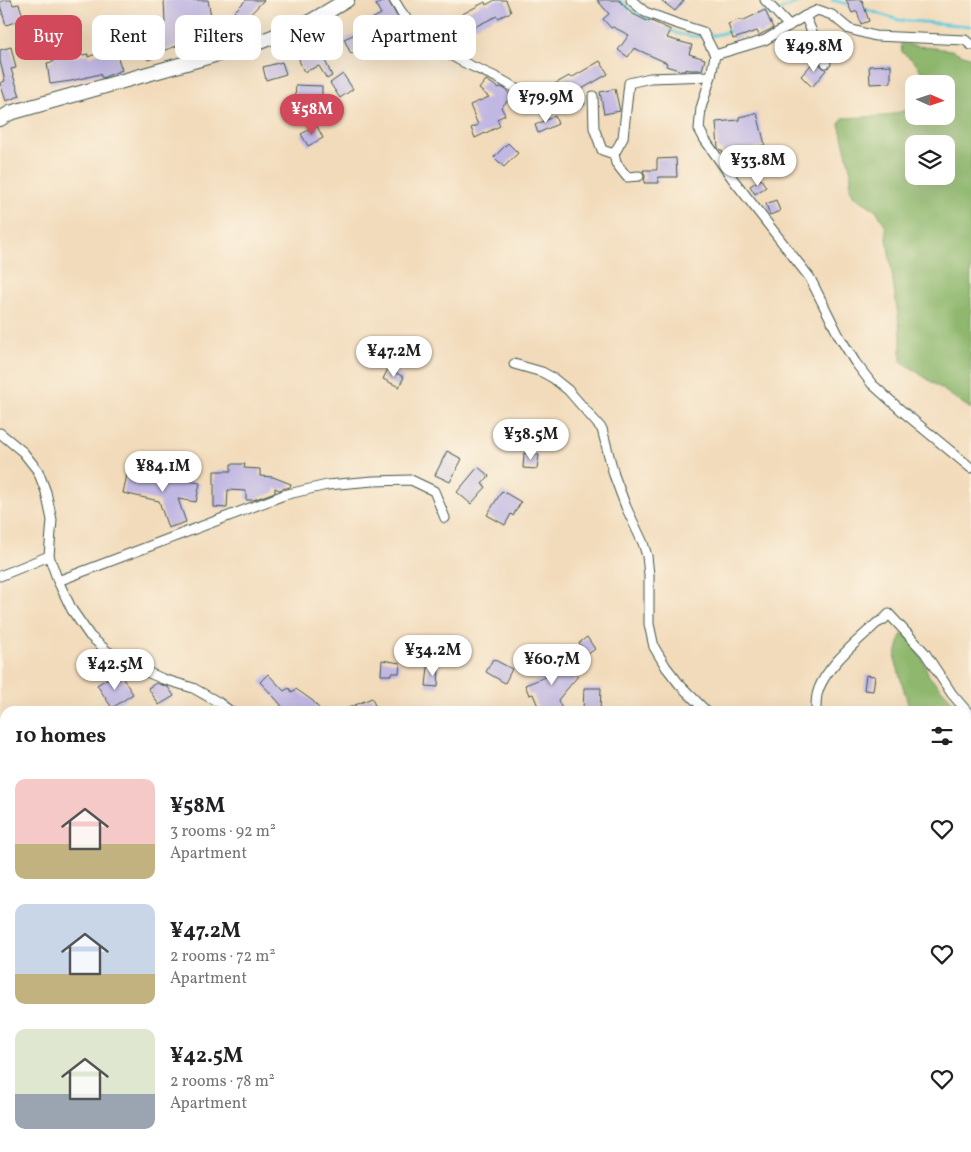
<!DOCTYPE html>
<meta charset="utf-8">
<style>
:root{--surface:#fff;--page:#f6f6f6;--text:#202124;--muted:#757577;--accent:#d1495b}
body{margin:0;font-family:Vollkorn,serif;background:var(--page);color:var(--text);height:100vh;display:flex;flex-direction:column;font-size:19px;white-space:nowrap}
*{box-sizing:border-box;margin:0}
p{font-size:16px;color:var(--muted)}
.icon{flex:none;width:28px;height:28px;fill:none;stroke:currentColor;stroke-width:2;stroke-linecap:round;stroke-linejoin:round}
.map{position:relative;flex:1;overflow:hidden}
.side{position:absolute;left:0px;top:706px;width:971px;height:446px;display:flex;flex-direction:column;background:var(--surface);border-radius:15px 15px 0 0;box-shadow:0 5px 20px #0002}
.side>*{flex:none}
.top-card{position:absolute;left:15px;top:15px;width:500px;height:45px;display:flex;gap:10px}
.needle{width:32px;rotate:93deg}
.tools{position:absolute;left:905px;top:75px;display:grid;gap:10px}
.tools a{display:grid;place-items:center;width:50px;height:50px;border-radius:10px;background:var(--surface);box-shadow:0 5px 20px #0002;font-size:25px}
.price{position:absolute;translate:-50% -42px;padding:0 11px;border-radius:18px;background:#fff;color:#222;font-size:16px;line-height:32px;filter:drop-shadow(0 1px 2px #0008)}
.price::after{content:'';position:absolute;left:50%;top:30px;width:15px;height:11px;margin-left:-8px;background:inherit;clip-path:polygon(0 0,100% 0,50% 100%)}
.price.active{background:var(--accent);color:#fff}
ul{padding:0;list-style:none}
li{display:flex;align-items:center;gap:15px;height:125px;padding:0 15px}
li span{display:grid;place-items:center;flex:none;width:140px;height:100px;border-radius:10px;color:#555}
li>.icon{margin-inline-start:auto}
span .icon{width:60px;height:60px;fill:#fffc;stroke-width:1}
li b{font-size:21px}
h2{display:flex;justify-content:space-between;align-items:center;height:60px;padding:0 15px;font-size:21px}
.tag{padding:0 18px;border-radius:10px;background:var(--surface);box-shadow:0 5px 20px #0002;font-size:18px;line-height:45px}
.tag.active{background:var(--accent);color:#fff}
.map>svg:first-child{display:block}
.forest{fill:#8fb86e;stroke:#577a51;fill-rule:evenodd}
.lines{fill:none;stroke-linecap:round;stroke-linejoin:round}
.stream{stroke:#5fc9d9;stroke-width:3}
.building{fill:#c1b7e3}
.minor-casing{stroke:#3f5548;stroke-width:11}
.trunk-casing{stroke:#3f5548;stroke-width:16}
.path{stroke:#3f5548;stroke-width:2;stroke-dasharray:4 4;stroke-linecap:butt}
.minor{stroke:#fff;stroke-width:9}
.trunk{stroke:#fff;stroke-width:14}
</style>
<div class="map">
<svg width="971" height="1152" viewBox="0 0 971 1152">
<rect width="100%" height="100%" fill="#fcf5e5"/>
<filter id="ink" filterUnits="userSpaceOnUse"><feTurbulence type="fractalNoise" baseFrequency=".02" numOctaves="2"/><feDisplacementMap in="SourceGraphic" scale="10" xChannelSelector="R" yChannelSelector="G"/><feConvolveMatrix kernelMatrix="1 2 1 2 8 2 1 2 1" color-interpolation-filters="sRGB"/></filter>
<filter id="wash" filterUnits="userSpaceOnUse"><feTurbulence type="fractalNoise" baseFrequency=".0096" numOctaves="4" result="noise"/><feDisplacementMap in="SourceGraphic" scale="20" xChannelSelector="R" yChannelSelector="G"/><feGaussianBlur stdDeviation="1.12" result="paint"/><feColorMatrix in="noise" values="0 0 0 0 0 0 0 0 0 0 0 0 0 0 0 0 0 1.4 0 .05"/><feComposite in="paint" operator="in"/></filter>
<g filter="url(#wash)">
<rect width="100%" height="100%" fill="#f2dbbb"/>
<g class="forest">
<path d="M901,44L951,50L971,58V409L901,361V337L885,225L876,210L854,196L850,189L851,172L839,124L843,118L885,116L914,108V116H946V84H925C922,67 914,61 902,52ZM914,144H946V176H914Z"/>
<path d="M901,635H909L916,642L929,676L962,711H910L895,659Z"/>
<path d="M966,714L971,716V877L966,872Z"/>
<path d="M966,1014H971V1152H386L387,1148H966Z"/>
<path d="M244,1148H325L327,1152H250Z"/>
</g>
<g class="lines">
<g class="stream">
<path d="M620,0L627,7L652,22"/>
<path d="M832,0L851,5"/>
<path d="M861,8L899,20L971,26"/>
<path d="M764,18L802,0"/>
<path d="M669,30C690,40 711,38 733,30"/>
</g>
</g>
<g id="blocks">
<g class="building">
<path d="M5,0H11L13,5L19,4L24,19L6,25L0,5V2Z"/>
<path d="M164,0H208L215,37L189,42L159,52L161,55L148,60L139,34L164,26L163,24L165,23Z"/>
<path d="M246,0H264L244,21L234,12Z"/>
<path d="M386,0H388L403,27L371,43L372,44L351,54L344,39L373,26L370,20L381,14L376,5Z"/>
<path d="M495,0H506L511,12L498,18L497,16L472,28L471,26L453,34L446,20L455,16V18L485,2L486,5Z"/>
<path d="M597,0H619L631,13L649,22V20L671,30L667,38L692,45L689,54L705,59L702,70H690L685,69V71H682L666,66L667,63L634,48L628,57L618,50L629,35L613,27L611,28L603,19L609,14Z"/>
<path d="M661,0H684L675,11Z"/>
<path d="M846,0H862L869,21L861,24L857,11L852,13Z"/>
<path d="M765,10L773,28L759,35L757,31L733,39L728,24L741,19L742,21Z"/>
<path d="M315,38L332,76L327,79L319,66L304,72L299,60L301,57L296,46Z"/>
<path d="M11,47L16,68L11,69L20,96L6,101L0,83L5,81L0,61V50Z"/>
<path d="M66,47L68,58L88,54V57L114,47L122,70L102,78L100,74L71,81L50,84L47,63L53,62L51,49Z"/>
<path d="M817,58L820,65L826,70L812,87L801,76Z"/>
<path d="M600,61L608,74L566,98L580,95L585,104L569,113L553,85L569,76L571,78Z"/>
<path d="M282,62L286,74L266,80L263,67Z"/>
<path d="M891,65V83L870,84L869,66Z"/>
<path d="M343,74L353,89L340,98L330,83Z"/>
<path d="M486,80L499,88L500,87L505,89L512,97L501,107L505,115L497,119L500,126L475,138L471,128L478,125L470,105L489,97L479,89Z"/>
<path d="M296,85L322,86V99L311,98L310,115L294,114Z"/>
<path d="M615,89L620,111L604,114L600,92Z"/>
<path d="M757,113L765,145L740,151V154L724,156L722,150H720L718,148L716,122L739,120V117Z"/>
<path d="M555,116L558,124L538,133L535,125Z"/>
<path d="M317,126L323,138L308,146L301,134Z"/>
<path d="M508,143L518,153L504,167L494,157Z"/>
<path d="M676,158L677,177H658L659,183H644L645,176L643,170H657V159Z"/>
<path d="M761,179L766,187L755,194L750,186Z"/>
<path d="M776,200L780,211L770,215L766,204Z"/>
<path d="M388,369L404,377L399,387L383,379Z"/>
<path d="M447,451L462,459L450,482L435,475Z"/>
<path d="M524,453L539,455L537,469L523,468Z"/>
<path d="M231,464H245L244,468L260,469V476L273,477L291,484L290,487L279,490L275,488V492L253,500H246V491L228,490L227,508L214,507V471H231Z"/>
<path d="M478,467L489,476L482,484L486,487L471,504L457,492Z"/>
<path d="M128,470L169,478L200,483L196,502L178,499L186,522L168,528L159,501L123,493Z"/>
<path d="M502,491L521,502L513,516L511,514L505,525L487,515Z"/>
<path d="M587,637L595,649L587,655L579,643Z"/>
<path d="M553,656L578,676L558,700L563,711H540L533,694L529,695L525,685L548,676L542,670Z"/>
<path d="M493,659L512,669L505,683L486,672Z"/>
<path d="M382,660L400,663L399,673H391V675H381Z"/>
<path d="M428,667L439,668L438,687L426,686Z"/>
<path d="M268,674L284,691L289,688L292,692L296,689L313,701L321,711H286L275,698L260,682Z"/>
<path d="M866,675L875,676L873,691L864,690Z"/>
<path d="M122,677L133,694L112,708L97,685L108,678L110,681L114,678L116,682Z"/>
<path d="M156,683L168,687L174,696L159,705L148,688Z"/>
<path d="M584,688H601L600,711H583Z"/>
<path d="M372,698L377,711H341Z"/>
</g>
</g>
</g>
<g filter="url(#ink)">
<use href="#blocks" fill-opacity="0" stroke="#3f5548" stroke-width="1"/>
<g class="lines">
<g class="minor-casing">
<g id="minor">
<path d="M394,0C410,29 431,45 461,61C480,71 506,79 522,94C524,96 526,100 528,104"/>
<path d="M631,0L645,12L675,23L703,32L715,55L711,76L701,108L699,129L705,140L732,178L810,278L839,336L855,362L872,384L902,411L971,468"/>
<path d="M765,0L789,26"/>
<path d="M805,16L826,63"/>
<path d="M715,55L765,40L805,16L818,10L832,15L849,29L875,36L965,40L971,45"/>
<path d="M593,96L594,128L602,150L614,154L623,138L629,83L650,78L711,76"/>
<path d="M614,154L616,163L627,177L639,176"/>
<path d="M514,364L542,372L553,378L568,390L602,429L614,475L626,507L643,543L647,556L649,575V624L654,647L666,667L680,685L706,711"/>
<path d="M0,433L23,452L38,471L46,492L52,520L49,556L58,581L72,610L90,636L107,651L124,662L163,679L193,688L218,702L230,711"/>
<path d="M0,576L49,556"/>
<path d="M58,581L284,495L327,485L373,481L411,480L434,491L445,518"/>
<path d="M816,711C816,706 816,700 817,695C822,670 858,640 877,623L883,620L889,614L925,653L952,694L971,716"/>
<path d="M0,1051L5,1047"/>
</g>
</g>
<g class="trunk-casing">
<path id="trunk" d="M0,119L10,113L31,107L257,43L308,23L347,0"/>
</g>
<path class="path" d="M966,885L971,888"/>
<use href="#minor" class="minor"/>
<use href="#trunk" class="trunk"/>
</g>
</g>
</svg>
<div class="tools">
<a><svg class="needle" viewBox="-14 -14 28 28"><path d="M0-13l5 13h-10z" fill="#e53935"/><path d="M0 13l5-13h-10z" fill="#757577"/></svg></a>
<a><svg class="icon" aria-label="layers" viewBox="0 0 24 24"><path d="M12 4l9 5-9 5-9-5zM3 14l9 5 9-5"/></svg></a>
</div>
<b class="price" style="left:814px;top:73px">¥49.8M</b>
<b class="price" style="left:546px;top:124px">¥79.9M</b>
<b class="price active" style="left:312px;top:136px">¥58M</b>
<b class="price" style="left:758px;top:187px">¥33.8M</b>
<b class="price" style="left:394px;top:378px">¥47.2M</b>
<b class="price" style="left:531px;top:461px">¥38.5M</b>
<b class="price" style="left:163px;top:493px">¥84.1M</b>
<b class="price" style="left:433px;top:677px">¥34.2M</b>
<b class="price" style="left:552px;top:686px">¥60.7M</b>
<b class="price" style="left:115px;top:691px">¥42.5M</b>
<div class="top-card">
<a class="tag active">Buy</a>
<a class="tag">Rent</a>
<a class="tag">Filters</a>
<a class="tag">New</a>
<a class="tag">Apartment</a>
</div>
<section class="side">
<h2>10 homes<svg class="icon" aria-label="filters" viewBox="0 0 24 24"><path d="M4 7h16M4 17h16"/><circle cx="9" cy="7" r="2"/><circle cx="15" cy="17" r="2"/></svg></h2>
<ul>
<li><span style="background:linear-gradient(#f6c9c9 65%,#c2b280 0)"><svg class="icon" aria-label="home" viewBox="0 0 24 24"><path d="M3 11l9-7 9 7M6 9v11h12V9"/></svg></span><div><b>¥58M</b><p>3 rooms · 92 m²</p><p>Apartment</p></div><svg class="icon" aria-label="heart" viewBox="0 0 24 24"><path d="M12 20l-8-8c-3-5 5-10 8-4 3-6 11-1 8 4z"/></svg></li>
<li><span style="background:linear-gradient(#c9d6e8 70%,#c2b280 0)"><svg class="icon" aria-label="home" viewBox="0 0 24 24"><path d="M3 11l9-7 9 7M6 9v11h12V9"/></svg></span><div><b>¥47.2M</b><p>2 rooms · 72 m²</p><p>Apartment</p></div><svg class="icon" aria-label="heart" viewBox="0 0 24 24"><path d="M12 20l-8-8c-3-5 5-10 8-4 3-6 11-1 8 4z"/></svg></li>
<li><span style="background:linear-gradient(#dfe7d0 65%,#9aa5b1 0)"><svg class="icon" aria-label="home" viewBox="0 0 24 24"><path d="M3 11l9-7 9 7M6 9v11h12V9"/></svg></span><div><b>¥42.5M</b><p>2 rooms · 78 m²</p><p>Apartment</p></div><svg class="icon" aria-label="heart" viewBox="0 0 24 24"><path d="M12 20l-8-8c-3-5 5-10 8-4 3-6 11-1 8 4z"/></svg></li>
</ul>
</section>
</div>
